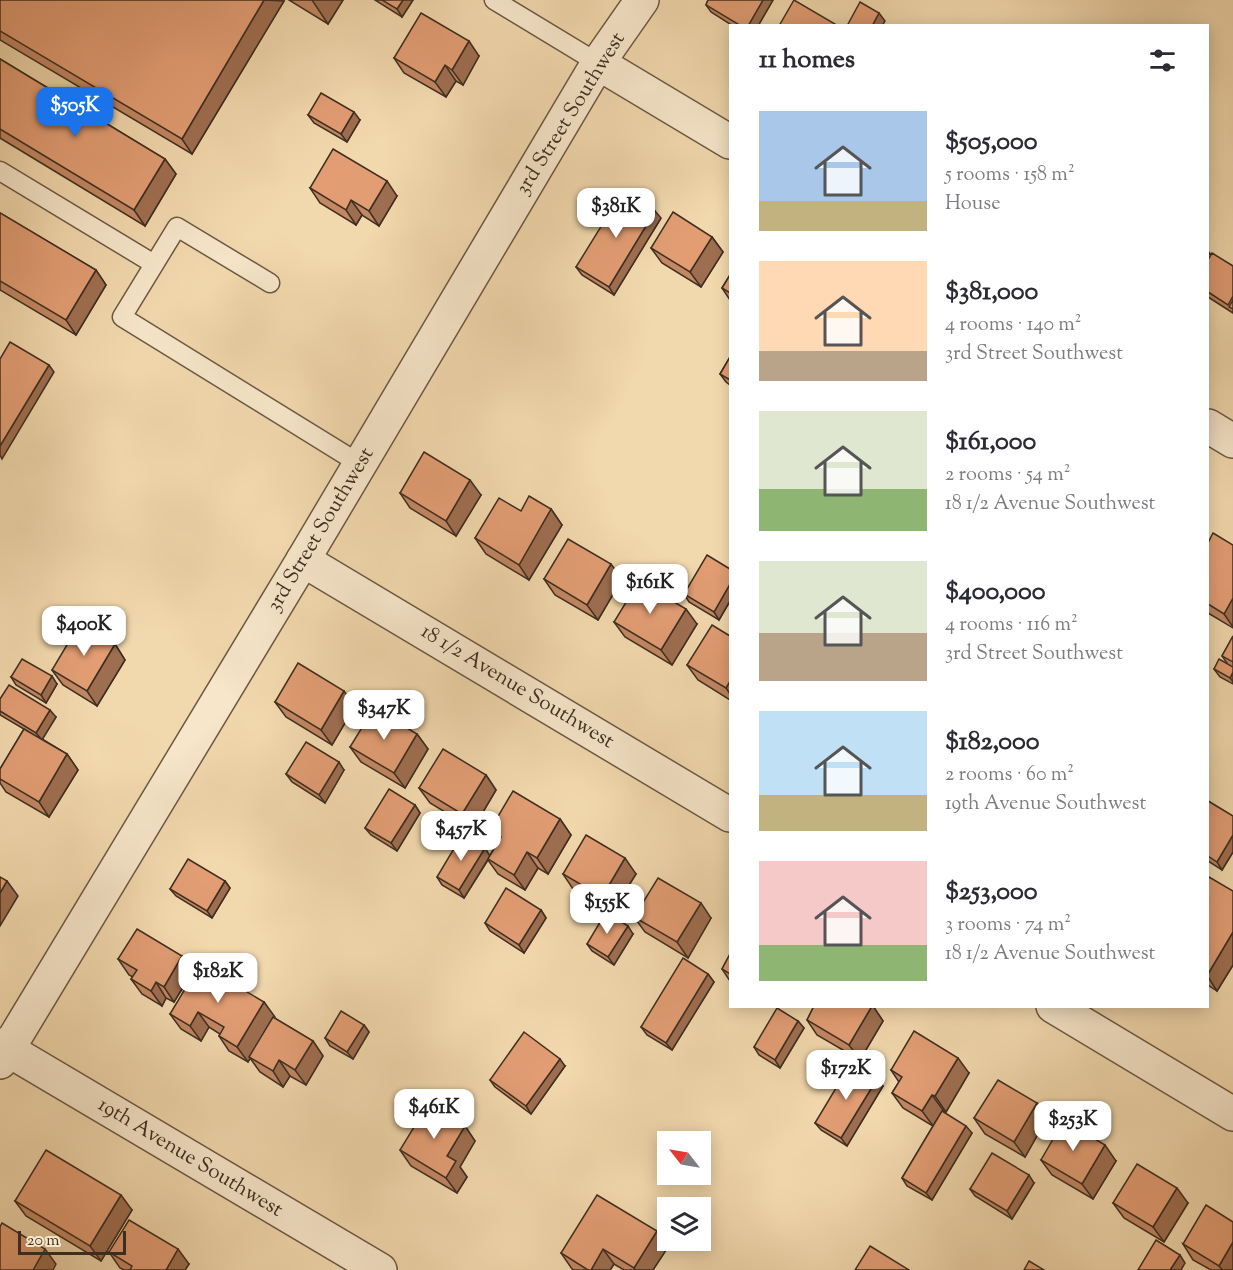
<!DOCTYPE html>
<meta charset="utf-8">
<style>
:root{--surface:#fff;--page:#f2f2f3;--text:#2b2b33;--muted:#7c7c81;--accent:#1a73e8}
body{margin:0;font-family:"Sorts Mill Goudy",serif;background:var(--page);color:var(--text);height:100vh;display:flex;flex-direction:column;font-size:22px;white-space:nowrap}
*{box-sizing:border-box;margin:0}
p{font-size:20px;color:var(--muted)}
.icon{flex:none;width:33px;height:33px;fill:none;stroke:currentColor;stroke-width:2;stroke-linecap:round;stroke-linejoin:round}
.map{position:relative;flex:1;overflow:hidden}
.sheet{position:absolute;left:729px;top:24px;width:480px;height:984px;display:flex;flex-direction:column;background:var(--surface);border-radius:0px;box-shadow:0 3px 15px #0003}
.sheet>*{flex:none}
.needle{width:39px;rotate:301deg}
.controls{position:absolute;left:657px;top:1131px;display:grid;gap:12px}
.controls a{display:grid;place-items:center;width:54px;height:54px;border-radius:0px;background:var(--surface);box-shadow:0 3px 15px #0003;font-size:30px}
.scale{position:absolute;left:18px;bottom:15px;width:108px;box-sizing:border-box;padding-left:6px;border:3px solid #3e2e21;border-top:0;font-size:16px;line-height:21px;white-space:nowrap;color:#3e2e21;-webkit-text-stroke:4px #f7e6ca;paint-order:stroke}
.price{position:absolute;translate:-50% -51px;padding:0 14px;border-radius:12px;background:#fff;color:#222;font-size:20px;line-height:39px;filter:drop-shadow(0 2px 3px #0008)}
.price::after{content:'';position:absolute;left:50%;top:36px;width:18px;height:14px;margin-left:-9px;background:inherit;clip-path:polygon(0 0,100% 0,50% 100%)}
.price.on{background:var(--accent);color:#fff}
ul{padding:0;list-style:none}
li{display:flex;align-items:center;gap:18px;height:150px;padding:0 30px}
li span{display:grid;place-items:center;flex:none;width:168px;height:120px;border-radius:0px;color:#555}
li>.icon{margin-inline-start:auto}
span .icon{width:72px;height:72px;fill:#fffc;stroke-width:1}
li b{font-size:26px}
h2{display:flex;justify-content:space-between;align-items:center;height:72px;padding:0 30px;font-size:26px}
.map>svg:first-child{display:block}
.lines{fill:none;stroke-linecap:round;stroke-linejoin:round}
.lane-casing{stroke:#6b5844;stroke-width:21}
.street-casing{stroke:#6b5844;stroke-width:36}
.lane{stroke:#f7e6ca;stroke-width:18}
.street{stroke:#f7e6ca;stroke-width:33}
.wall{fill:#c28763;stroke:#3e2e21;stroke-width:1.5}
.shaded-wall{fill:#9e6e50;stroke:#3e2e21;stroke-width:1.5}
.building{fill:#e29d73;stroke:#3e2e21;stroke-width:1.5}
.labels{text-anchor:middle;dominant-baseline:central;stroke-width:6;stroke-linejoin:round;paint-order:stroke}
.street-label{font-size:21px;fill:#3e2e21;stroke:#f7e6ca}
</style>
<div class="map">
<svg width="1233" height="1270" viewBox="0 0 1233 1270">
<rect width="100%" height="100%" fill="#f2d8ad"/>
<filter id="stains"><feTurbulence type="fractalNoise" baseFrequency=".00333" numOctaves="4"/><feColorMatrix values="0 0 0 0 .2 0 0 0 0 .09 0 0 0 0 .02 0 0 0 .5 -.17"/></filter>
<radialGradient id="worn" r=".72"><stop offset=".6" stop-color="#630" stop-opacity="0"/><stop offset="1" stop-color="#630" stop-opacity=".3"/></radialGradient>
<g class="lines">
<g class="lane-casing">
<g id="lane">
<path d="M494,0L598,63"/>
<path d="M0,171L154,264"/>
<path d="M270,283L177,227L122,317L360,464"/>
</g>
</g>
<g class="street-casing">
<g id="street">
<path d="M598,63L730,142"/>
<path d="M1208,426L1233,441"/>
<path d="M303,560L730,815"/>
<path d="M1053,1006L1233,1114"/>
<path d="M0,1045L380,1270"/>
<path d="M0,1062L303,560L598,63L642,0"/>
</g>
</g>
<use href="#lane" class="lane"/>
<use href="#street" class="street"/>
</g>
<g class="wall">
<path d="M0,0H283L284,1L192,154L0,40Z"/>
<path d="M289,0H343L328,24Z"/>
<path d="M375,0H413L402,17Z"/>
<path d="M708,0H773L758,26H733L711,12L706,5Z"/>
<path d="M479,56L463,85L456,81L446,97L404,73L394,58Z"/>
<path d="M0,59L165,159L176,174L145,226L0,138Z"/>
<path d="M308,115L360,120L347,142L314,123Z"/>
<path d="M310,188L397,196L379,226L362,215L356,225L320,203Z"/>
<path d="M0,213L96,270L106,285L76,335L0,290Z"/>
<path d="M661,218L614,295L582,275L576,267Z"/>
<path d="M712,237L723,252L701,287L662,263L651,248Z"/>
<path d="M1208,251L1211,255L1233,266V313L1208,297Z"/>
<path d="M730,275V300L722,288Z"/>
<path d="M730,357V385L726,382L720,374Z"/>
<path d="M400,493L481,495L456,536L410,508Z"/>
<path d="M551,509L562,525L529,580L486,554L475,538L521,511Z"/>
<path d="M1208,543L1233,545V628L1208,613Z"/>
<path d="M730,569V601L719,620L689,602L684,594Z"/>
<path d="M544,579H622L598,620L555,595Z"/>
<path d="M614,622L697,624L672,665L625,637Z"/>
<path d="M730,636V700L698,680L687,665Z"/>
<path d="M1233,636V684L1220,677L1214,669L1227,663L1222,656Z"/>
<path d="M115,644L125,660L97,706L63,685L52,670Z"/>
<path d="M11,677L57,684L46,703L16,685Z"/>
<path d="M0,699L56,717L42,739L67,754L78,770L49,817L6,792L0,783V769L24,729L0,715Z"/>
<path d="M275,702L355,706L332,745L286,717Z"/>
<path d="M417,734L428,749L405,788L361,762L350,747Z"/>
<path d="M344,770L325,803L292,782L286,774Z"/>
<path d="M486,775L496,790L473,829L430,803L419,788Z"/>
<path d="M1208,801L1233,816V852L1222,870L1208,861Z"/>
<path d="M415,805L420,813L397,851L371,835L365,828Z"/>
<path d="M560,819L571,835L548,874L538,868L525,890L498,874L488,860L464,898L442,885L437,877L490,855L498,842L490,830Z"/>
<path d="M563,874H636L612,912L573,889Z"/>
<path d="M1208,880L1233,891V965L1217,991L1208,985Z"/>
<path d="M225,881L230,888L212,918L176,896L170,889Z"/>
<path d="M541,910L546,918L524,953L490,931L485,923Z"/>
<path d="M634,917L711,918L688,958L645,932Z"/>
<path d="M633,934L614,965L592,951L587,944Z"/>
<path d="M730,954V981L722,969Z"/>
<path d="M182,956L193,971L174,1002L166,998L162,1006L142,994L131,979L133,977L129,975L118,959Z"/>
<path d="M708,974L714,982L672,1050L647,1035L641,1027Z"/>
<path d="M264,1002L274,1018L313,1041L323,1056L306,1085L290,1076L283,1087L260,1072L250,1058L248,1062L229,1051L219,1036L220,1034L209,1027L201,1041L181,1029L170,1014Z"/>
<path d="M814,1006H873L883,1021L860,1060L817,1035L807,1020Z"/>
<path d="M798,1021L804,1028L780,1068L759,1055L754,1047Z"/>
<path d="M364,1025L369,1032L353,1059L330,1046L325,1038Z"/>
<path d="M565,1066L531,1114L495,1087L490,1080Z"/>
<path d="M891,1070L969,1073L946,1112L943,1110L942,1111L972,1133L932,1200L907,1186L902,1178L933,1126L903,1108L892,1093L899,1082Z"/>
<path d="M877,1079L883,1086L847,1146L821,1130L815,1123Z"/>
<path d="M1037,1103L1047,1118L1025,1157L985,1134L974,1118Z"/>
<path d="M465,1126L475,1141L460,1167L467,1177L457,1193L411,1166L400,1150Z"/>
<path d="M1041,1160L1116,1161L1093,1199L1052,1175Z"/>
<path d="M1034,1183L1012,1219L975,1196L970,1189Z"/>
<path d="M15,1201L132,1210L101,1261L26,1216Z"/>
<path d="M1113,1203H1188L1164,1242L1124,1218Z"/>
<path d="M657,1231L668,1247L653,1270H624L614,1264L610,1270H574L572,1269L561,1253Z"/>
<path d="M1183,1244L1233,1270H1211L1193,1260Z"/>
<path d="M109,1252L189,1264L185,1270H124L120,1268Z"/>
</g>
<g class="shaded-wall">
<path d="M264,0L284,1L192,154L182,139Z"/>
<path d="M312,0H343L328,24Z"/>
<path d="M403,0H413L402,17L397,9Z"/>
<path d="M763,0H773L758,26H748Z"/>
<path d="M879,13L885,21L882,26H872Z"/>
<path d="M469,41L479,56L463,85L452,70Z"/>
<path d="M445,65L456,81L446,97L435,82Z"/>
<path d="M354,112L360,120L347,142L341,134Z"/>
<path d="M165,159L176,174L145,226L134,210Z"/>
<path d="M387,181L397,196L379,226L369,211Z"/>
<path d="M351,200L362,215L356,225L346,210Z"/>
<path d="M655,211L661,218L614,295L609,287Z"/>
<path d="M712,237L723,252L701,287L690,272Z"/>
<path d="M1208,251L1212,258L1208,266Z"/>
<path d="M96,270L106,285L76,335L66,320Z"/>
<path d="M49,365L54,372L2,459L0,455V446Z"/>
<path d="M470,480L481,495L456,536L446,521Z"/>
<path d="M551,509L562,525L529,580L519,565Z"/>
<path d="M611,564L622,579L598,620L587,605Z"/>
<path d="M730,584V601L719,620L714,612Z"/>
<path d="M1233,598V627L1224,614Z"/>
<path d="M686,609L697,624L672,665L661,650Z"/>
<path d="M115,644L125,660L97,706L87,691Z"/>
<path d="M1233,672V682L1230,678Z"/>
<path d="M52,676L57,684L46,703L41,695Z"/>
<path d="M730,681V694L726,688Z"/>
<path d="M344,691L355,706L332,745L321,730Z"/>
<path d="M50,710L56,717L42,740L36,733Z"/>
<path d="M417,734L428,749L405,788L394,773Z"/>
<path d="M67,754L78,770L49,817L39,802Z"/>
<path d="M339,762L344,770L325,803L319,795Z"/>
<path d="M486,775L496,790L473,829L462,814Z"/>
<path d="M415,805L420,813L397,851L391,843Z"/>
<path d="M560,819L571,835L548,874L537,858Z"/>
<path d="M1233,835V852L1222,870L1217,862Z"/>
<path d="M485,848L490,856L464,898L459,890Z"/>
<path d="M527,852L538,868L525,890L514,875Z"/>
<path d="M625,858L636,874L612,912L602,897Z"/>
<path d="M7,881L18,896L0,926V893Z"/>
<path d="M225,881L230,888L212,918L207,911Z"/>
<path d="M701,903L711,918L688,958L677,942Z"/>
<path d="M541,910L546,918L524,953L519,945Z"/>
<path d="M628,926L633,934L614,965L608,957Z"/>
<path d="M1233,932V965L1217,991L1208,977V974Z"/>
<path d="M182,956L193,971L174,1002L164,987Z"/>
<path d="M708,974L714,982L672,1050L666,1043Z"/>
<path d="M156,982L166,998L162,1006L151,991Z"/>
<path d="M264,1002L275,1017L248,1062L237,1047Z"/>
<path d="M872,1006H873L883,1021L860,1060L849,1045Z"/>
<path d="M198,1012L209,1027L201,1041L190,1026Z"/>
<path d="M798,1021L804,1028L780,1068L775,1060Z"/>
<path d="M364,1025L369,1032L353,1059L347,1052Z"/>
<path d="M313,1041L323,1056L306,1085L295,1070Z"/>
<path d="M958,1058L969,1073L946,1112L935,1096Z"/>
<path d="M560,1059L565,1066L531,1114L526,1106Z"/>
<path d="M279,1060L290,1076L283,1087L273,1071Z"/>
<path d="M877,1079L883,1086L847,1146L841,1138Z"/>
<path d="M932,1095L943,1110L933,1126L922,1111Z"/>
<path d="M1037,1103L1047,1118L1025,1157L1014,1142Z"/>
<path d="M465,1126L475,1141L460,1167L467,1177L457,1193L446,1178L447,1156Z"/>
<path d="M966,1126L972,1133L932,1200L926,1193Z"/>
<path d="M1105,1145L1116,1161L1093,1199L1082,1184Z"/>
<path d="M1029,1175L1034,1183L1012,1219L1007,1211Z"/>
<path d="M1177,1188L1188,1203L1164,1242L1153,1227Z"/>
<path d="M121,1195L132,1210L101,1261L90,1246Z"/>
<path d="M657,1231L668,1247L653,1270H636L634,1268Z"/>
<path d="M1233,1242V1270H1222L1219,1266Z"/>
<path d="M45,1249L56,1264L53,1270H33Z"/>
<path d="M178,1249L189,1264L185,1270H166Z"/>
<path d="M603,1249L614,1264L610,1270H591Z"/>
<path d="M1180,1255L1185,1263L1181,1270H1170Z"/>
</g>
<g class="building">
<path d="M0,0H264L182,139L0,31Z"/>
<path d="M382,0H403L397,9Z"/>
<path d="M708,0H763L748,26H741L706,5Z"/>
<path d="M794,0L835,24L834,26H779Z"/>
<path d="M860,2L879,13L872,26H847Z"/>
<path d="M421,13L469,41L452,70L445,65L435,82L394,58Z"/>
<path d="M0,59L165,159L134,210L0,129Z"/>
<path d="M321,93L354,112L341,134L308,115Z"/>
<path d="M333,149L387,181L369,211L351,200L346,210L310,188Z"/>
<path d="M623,191L655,211L609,287L576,267Z"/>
<path d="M673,212L712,237L690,272L651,248Z"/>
<path d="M0,213L96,270L66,320L0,281Z"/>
<path d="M1212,253L1233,266V296L1228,305L1208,292V260Z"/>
<path d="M730,275V293L722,288Z"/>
<path d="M1233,300V309L1229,307Z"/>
<path d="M10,342L49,365L0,446V359Z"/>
<path d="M730,357V380L720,374Z"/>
<path d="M424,452L470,480L446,521L400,493Z"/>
<path d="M529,496L551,509L519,565L475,538L499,498L521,511Z"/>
<path d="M1213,533L1233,545V598L1224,614L1208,604V543Z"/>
<path d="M568,539L611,564L587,605L544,579Z"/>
<path d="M707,555L730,569V584L714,612L684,594Z"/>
<path d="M639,581L686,609L661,650L614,622Z"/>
<path d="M80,623L115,644L87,691L52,670Z"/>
<path d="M712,625L730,636V681L726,688L687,665Z"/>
<path d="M1233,636V662L1222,656Z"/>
<path d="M22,659L52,676L41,695L11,677Z"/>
<path d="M1219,659L1233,667V672L1230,678L1214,669Z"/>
<path d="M298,663L344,691L321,730L275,702Z"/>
<path d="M9,685L50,710L36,733L0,711V699Z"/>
<path d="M374,708L417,734L394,773L350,747Z"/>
<path d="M24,729L67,754L39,802L0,779V769Z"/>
<path d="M306,742L339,762L319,795L286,774Z"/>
<path d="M443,749L486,775L462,814L419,788Z"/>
<path d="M389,789L415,805L391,843L365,828Z"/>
<path d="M513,791L560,819L537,858L527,852L514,875L488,859L501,837L490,830Z"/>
<path d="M1208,801L1233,816V835L1217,862L1208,856Z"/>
<path d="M462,835L485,848L459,890L437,877Z"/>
<path d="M586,835L625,858L602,897L563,874Z"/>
<path d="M188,859L225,881L207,911L170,889Z"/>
<path d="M0,877L7,881L0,893Z"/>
<path d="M1209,877L1233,891V932L1208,974V880Z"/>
<path d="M658,878L701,903L677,942L634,917Z"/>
<path d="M506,888L541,910L519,945L485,923Z"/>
<path d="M606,912L628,926L608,957L587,944Z"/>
<path d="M137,929L182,956L164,987L156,982L151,991L131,979L137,970L118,959Z"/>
<path d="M730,954V974L722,969Z"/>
<path d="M683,958L708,974L666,1043L641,1027Z"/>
<path d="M200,964L264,1002L237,1047L219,1036L224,1027L198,1012L190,1026L170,1014Z"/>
<path d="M814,1006H872L849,1045L807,1020Z"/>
<path d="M777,1008L798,1021L775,1060L754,1047Z"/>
<path d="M341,1011L364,1025L347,1052L325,1038Z"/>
<path d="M273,1017L313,1041L295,1070L279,1060L273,1071L249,1057Z"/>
<path d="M914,1031L958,1058L935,1096L932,1095L922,1111L892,1093L902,1077L891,1070Z"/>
<path d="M524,1032L560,1059L526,1106L490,1080Z"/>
<path d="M851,1063L877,1079L841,1138L815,1123Z"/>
<path d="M998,1080L1037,1103L1014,1142L974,1118Z"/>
<path d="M428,1104L465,1126L447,1156L456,1161L446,1178L400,1150Z"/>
<path d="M942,1111L966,1126L926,1193L902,1178Z"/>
<path d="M1064,1120L1105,1145L1082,1184L1041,1160Z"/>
<path d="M46,1150L121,1195L90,1246L15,1201Z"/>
<path d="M992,1153L1029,1175L1007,1211L970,1189Z"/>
<path d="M1137,1164L1177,1188L1153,1227L1113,1203Z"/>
<path d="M597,1195L657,1231L634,1268L603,1249L591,1270H588L561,1253Z"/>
<path d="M1206,1205L1233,1222V1242L1219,1266L1183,1244Z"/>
<path d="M129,1220L178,1249L166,1270H130L132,1266L109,1252Z"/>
<path d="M2,1223L45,1249L33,1270H0V1227Z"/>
<path d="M1156,1240L1180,1255L1170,1270H1138Z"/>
<path d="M870,1246L909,1270H855Z"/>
<path d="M1029,1261L1044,1270H1024Z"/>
</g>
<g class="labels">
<g class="street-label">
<text transform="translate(571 114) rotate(-58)">3rd Street Southwest</text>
<text transform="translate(321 530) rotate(-59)">3rd Street Southwest</text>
<text transform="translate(517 687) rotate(31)">18 1/2 Avenue Southwest</text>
<text transform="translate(190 1158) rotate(31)">19th Avenue Southwest</text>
</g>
</g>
<rect width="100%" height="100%" filter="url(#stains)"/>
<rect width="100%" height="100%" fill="url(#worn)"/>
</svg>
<div class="controls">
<a><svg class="needle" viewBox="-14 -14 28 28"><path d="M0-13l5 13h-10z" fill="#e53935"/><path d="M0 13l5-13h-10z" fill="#7c7c81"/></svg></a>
<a><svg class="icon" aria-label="layers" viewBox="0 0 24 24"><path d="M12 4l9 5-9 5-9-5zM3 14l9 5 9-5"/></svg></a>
</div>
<div class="scale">20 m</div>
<b class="price on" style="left:75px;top:138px">$505K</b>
<b class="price" style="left:616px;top:239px">$381K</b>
<b class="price" style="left:650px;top:615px">$161K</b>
<b class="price" style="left:84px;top:657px">$400K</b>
<b class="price" style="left:384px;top:741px">$347K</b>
<b class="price" style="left:461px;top:862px">$457K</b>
<b class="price" style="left:607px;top:935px">$155K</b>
<b class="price" style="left:218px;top:1004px">$182K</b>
<b class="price" style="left:846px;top:1101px">$172K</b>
<b class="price" style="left:434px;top:1140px">$461K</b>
<b class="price" style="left:1073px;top:1152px">$253K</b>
<section class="sheet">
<h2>11 homes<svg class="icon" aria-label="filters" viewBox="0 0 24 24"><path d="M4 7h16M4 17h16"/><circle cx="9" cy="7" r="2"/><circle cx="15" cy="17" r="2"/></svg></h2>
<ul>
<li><span style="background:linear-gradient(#a9c7e8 75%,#c2b280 0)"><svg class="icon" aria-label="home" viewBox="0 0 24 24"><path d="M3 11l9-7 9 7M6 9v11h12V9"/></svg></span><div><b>$505,000</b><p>5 rooms · 158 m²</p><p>House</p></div></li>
<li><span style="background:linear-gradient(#ffd9b3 75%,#b9a48a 0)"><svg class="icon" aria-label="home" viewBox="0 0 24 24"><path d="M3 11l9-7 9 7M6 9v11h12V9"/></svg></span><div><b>$381,000</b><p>4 rooms · 140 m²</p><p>3rd Street Southwest</p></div></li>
<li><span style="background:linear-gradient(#dfe7d0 65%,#8fb573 0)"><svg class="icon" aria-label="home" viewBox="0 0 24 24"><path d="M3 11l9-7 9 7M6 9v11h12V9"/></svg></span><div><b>$161,000</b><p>2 rooms · 54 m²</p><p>18 1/2 Avenue Southwest</p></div></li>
<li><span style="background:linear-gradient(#dfe7d0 60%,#b9a48a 0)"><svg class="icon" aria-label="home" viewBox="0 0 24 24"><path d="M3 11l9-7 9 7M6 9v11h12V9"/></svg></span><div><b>$400,000</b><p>4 rooms · 116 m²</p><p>3rd Street Southwest</p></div></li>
<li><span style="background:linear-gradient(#bfe0f5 70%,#c2b280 0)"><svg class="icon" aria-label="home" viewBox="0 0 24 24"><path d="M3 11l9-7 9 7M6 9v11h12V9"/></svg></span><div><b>$182,000</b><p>2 rooms · 60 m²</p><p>19th Avenue Southwest</p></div></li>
<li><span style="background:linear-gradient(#f6c9c9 70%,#8fb573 0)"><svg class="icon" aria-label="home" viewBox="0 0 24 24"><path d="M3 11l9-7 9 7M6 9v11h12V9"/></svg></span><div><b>$253,000</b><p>3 rooms · 74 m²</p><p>18 1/2 Avenue Southwest</p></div></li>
</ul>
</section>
</div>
